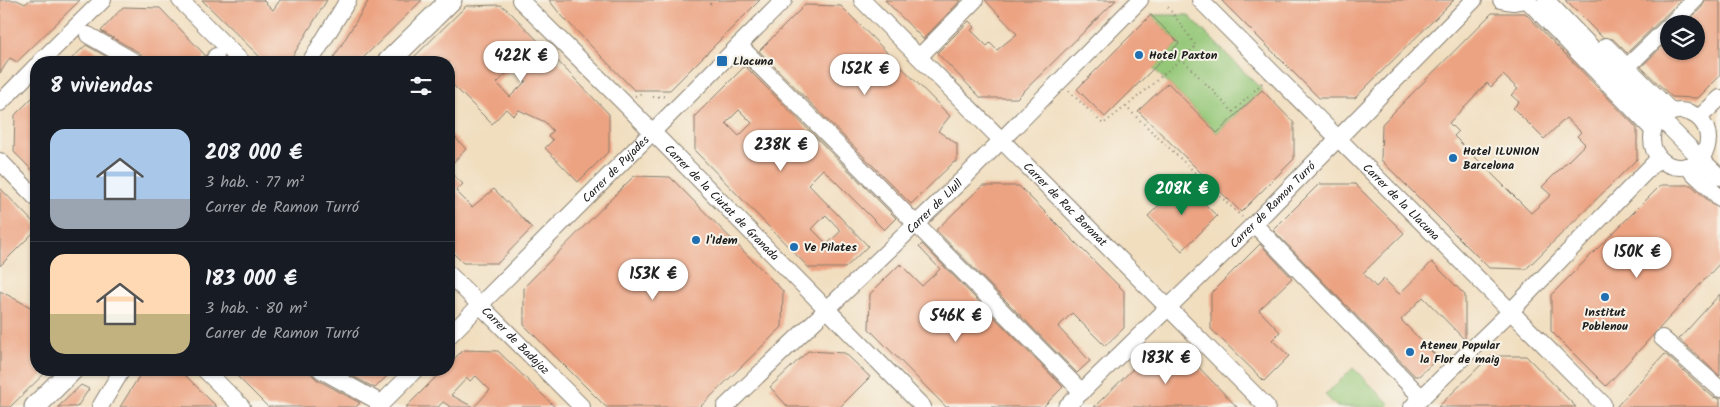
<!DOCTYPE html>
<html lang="es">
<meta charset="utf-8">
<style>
:root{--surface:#171b24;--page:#20242c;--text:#f1f3f6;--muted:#9ea1a6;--line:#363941;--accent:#0b8043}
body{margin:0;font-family:Kalam,sans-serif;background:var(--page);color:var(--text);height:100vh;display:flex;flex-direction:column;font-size:19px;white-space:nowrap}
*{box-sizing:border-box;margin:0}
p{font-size:16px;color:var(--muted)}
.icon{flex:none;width:28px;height:28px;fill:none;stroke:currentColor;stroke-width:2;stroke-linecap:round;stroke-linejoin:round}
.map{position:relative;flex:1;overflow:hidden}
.panel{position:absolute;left:30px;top:56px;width:425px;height:320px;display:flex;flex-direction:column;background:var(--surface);border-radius:20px;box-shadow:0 1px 4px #0004}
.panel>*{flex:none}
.tools{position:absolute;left:1660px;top:15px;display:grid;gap:10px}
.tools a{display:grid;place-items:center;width:45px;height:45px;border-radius:50%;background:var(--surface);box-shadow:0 1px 4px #0004;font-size:25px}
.price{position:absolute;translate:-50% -42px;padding:0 11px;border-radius:18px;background:#fff;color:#222;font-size:16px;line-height:32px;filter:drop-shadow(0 1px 2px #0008)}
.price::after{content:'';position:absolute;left:50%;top:30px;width:15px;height:11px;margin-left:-8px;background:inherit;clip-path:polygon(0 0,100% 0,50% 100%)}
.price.current{background:var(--accent);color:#fff}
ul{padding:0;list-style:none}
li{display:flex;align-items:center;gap:15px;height:125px;padding:0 20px}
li+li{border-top:1px solid var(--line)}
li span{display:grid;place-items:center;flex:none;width:140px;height:100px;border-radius:15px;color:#555}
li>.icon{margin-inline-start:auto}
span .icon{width:60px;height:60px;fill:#fffc;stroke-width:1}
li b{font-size:21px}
h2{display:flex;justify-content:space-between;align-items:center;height:60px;padding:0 20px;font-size:21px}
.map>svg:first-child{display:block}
.green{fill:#94c778;stroke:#58724a}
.building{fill:#eca382;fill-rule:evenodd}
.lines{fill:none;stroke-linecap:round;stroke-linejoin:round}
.minor-casing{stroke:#867d6e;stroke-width:18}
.major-casing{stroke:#867d6e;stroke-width:23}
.path{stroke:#867d6e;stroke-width:2;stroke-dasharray:1 4;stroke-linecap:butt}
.minor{stroke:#fff;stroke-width:16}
.major{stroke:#fff;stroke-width:21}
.poi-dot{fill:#1f6fb2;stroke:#f7f3e8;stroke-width:2}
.labels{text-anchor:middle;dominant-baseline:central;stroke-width:4;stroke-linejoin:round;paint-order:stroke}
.poi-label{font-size:12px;font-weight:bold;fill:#1c1c1c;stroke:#f7f3e8;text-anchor:start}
.street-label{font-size:12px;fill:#1c1c1c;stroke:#f7f3e8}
</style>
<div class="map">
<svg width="1720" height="407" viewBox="0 0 1720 407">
<rect width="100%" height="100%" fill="#f7f3e8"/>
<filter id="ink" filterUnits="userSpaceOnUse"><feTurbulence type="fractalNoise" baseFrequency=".02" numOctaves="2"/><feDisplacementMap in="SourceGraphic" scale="10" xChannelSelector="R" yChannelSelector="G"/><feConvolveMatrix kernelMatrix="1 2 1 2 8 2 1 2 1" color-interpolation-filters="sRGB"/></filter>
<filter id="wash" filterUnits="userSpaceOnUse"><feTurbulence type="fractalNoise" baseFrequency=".0096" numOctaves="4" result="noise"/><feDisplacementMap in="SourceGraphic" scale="20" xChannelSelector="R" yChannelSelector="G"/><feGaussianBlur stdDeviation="1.12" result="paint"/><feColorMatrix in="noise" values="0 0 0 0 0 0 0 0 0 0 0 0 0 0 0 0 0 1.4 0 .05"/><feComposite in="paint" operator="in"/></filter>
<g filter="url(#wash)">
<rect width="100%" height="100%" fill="#f1debf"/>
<g class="green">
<path d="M1151,15H1188L1262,90L1217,133L1153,68L1179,43Z"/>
<path d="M1353,368L1390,404L1387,407H1337L1325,395Z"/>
</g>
<g id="blocks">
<g class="building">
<path d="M0,0H17L25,4L30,0H80L17,62L10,58L0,73Z"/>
<path d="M202,0H263L273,10L280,0H327L289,62H265Z"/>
<path d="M369,0H422L359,62H331Z"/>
<path d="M549,0H760L670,90H634L560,14Z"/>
<path d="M885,0H961L923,39Z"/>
<path d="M985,0H1116L1017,98H981L937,53L969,21L975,27L971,30L987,46L990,43L997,50L1017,34Z"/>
<path d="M1221,0H1454L1355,98H1319Z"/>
<path d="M1565,0H1681L1627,53L1613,39L1602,37Z"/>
<path d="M1705,0H1720V76L1698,98L1672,97L1641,67L1669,40V51H1696V24H1685L1702,7Z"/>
<path d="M501,5L510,12L609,114V151L578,182L545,148L553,140L548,136L553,131L545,122L519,110L513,116L506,109L492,124L449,81V62H409L466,6ZM513,67L526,81L510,97L497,83Z"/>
<path d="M805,5L841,6L950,116L938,131L957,144V162H954L911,204L759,51Z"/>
<path d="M123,7L160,8L205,55L203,62H145L140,53L101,31Z"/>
<path d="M1492,13H1525L1637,128V159L1526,269L1489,268L1381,160L1382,124ZM1503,75L1518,89L1511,95L1519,102L1513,108L1544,139L1566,118L1581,132L1577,136L1585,144L1542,187L1551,195L1531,213L1454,136L1458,132L1449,123L1487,83L1491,87Z"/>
<path d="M1151,15L1179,43L1105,117L1077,89Z"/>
<path d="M86,45L116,62H68Z"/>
<path d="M745,66L896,218L884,230L823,169L808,184L868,246L845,268H809L695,151V116ZM739,110L752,123L739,136L726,123ZM826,215L841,231L827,244L812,229Z"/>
<path d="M1168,83L1217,133L1262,90L1294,123V159L1241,212L1138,111Z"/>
<path d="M36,94V174L14,152L15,115Z"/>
<path d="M449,131L466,149L449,167Z"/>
<path d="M449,171L463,184L456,191L472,207L494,189L532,228L498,263H463L449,249Z"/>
<path d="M634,176L670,177L783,291L782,327L700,407H606L524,325V287Z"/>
<path d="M1183,182L1217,216L1182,251L1148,216Z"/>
<path d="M1319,184H1355L1404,233L1363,273L1376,287L1384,279L1399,294L1432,262L1465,295V340L1423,297L1401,320L1438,358L1419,376H1415L1273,230Z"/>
<path d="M1661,185H1691L1713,205L1720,208V263L1606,386L1551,331V295Z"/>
<path d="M982,186H1019L1124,291V328L1105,346L1072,313L1058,327L1090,361L1077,373L936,230Z"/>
<path d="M0,188L36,225V230L0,266Z"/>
<path d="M922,244L1063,387L1043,407H946L869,329L870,294L900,264L922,286L940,269L919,247Z"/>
<path d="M1260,244L1292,278L1259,310L1280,332L1272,340L1289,356L1264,381L1211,329V293Z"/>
<path d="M0,291L36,310V370H48L10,407H0Z"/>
<path d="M1720,294V376L1679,339Z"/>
<path d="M463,350L498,351L555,407H474L490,390L476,376L470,381L467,378L451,395L473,407H451L443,402L438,407H406L443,370H449V364Z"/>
<path d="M808,351L845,353L870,377L840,407H788L770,387Z"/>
<path d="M1149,353H1185L1237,407H1094Z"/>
<path d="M1665,354L1713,397L1720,399V407H1616Z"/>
<path d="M1490,356H1526L1576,407H1438Z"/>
<path d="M143,370H180L217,407H120Z"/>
<path d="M231,370H308L316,379L360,403L356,407H268Z"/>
<path d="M393,370L375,388L343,371L344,370Z"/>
<path d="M81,385L89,389L77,407H58Z"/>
</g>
</g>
</g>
<g filter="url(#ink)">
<use href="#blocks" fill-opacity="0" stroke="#867d6e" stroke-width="1"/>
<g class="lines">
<g class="minor-casing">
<g id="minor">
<path d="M180,0L242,62"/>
<path id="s1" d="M520,0L622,101L923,407"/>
<path id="s2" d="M862,0L1267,407"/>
<path id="s3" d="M1200,0L1603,404"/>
<path d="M1501,0L1513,2L1525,0"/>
<path d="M1527,0L1653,130"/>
<path d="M1546,0L1658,116"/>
<path d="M1671,24L1695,0"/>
<path d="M88,35L135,62"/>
<path d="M739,45L1082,392"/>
<path d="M1606,46L1672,112"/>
<path d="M919,57L975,0"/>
<path d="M40,62L103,0"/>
<path d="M213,62L216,56"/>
<path d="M310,62L348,0"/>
<path d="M1628,66L1669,26"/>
<path d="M0,103L36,66"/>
<circle cx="1680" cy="139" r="28"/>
<path d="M1704,113L1720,98"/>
<path d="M1665,123L1695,153"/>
<path d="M0,161L36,198"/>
<path d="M1704,162L1720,177"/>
<path d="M1686,166L1720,198"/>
<path d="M1254,224L1422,398"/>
<path id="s4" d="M449,274L582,407"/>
<path id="s5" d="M449,336L784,0"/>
<path d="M1662,338L1720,389"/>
<path d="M205,370L242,407"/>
<path d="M321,370L381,403"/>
<path d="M100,407L122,370"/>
<path d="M378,407L415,370"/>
<path id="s6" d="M725,407L967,175L1140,0"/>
<path id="s7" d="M1066,407L1254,224L1474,0"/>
<path d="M1412,407L1509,313L1659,158"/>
</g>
</g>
<g class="major-casing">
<g id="major">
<path d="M388,62L451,0"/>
<path d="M35,407L72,370"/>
</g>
</g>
<g class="path">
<path d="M710,4L714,0"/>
<path d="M1168,7L1196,46L1126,107L1242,217"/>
<path d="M1181,58L1233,112L1262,83"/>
<path d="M1069,91L1103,124L1125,107"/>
<path d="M635,96L642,93"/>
<path d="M653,97L668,96"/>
</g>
<use href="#minor" class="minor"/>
<use href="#major" class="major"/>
</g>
</g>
<g class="poi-dot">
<circle cx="1139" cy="55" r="5"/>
<rect x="716" y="55" width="12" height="12" rx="2.5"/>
<circle cx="1453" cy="158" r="5"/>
<circle cx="696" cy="240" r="5"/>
<circle cx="794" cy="247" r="5"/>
<circle cx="1605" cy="297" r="5"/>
<circle cx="1410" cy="352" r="5"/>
</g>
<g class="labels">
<g class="poi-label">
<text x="1149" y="55">Hotel Paxton</text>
<text x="733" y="61">Llacuna</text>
<text x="1463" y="151">Hotel ILUNION<tspan x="1463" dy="14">Barcelona</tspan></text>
<text x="706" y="240">l'Idem</text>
<text x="804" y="247">Ve Pilates</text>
<text x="1605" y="312" text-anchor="middle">Institut<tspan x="1605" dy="14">Poblenou</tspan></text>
<text x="1420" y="345">Ateneu Popular<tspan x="1420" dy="14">la Flor de maig</tspan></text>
</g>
<g class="street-label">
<text stroke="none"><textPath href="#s5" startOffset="236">Carrer de Pujades</textPath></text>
<text stroke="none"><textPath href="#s3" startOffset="285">Carrer de la Llacuna</textPath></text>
<text stroke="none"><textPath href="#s1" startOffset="286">Carrer de la Ciutat de Granada</textPath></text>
<text stroke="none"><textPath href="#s2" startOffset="288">Carrer de Roc Boronat</textPath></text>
<text stroke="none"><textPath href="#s7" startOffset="289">Carrer de Ramon Turró</textPath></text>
<text stroke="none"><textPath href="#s6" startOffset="290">Carrer de Llull</textPath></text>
<text stroke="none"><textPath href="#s4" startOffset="94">Carrer de Badajoz</textPath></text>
</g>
</g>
</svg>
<div class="tools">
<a><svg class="icon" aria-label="layers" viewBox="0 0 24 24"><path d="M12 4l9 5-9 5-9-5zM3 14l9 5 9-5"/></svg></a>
</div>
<b class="price" style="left:521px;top:83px">422K €</b>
<b class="price" style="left:865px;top:96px">152K €</b>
<b class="price" style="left:781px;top:172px">238K €</b>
<b class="price current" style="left:1182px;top:216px">208K €</b>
<b class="price" style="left:1637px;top:279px">150K €</b>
<b class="price" style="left:653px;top:301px">153K €</b>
<b class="price" style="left:956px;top:343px">546K €</b>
<b class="price" style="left:1166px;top:385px">183K €</b>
<section class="panel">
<h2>8 viviendas<svg class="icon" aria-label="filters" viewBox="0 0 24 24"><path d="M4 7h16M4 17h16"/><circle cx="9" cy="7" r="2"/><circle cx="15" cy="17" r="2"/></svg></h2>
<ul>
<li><span style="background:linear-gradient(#a9c7e8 70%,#9aa5b1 0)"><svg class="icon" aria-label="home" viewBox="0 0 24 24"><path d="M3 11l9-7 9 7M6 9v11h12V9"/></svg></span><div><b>208 000 €</b><p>3 hab. · 77 m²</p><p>Carrer de Ramon Turró</p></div></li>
<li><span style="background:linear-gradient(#ffd9b3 60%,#c2b280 0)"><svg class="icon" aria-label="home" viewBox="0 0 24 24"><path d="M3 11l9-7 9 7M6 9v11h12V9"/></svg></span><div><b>183 000 €</b><p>3 hab. · 80 m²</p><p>Carrer de Ramon Turró</p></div></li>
</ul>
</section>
</div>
